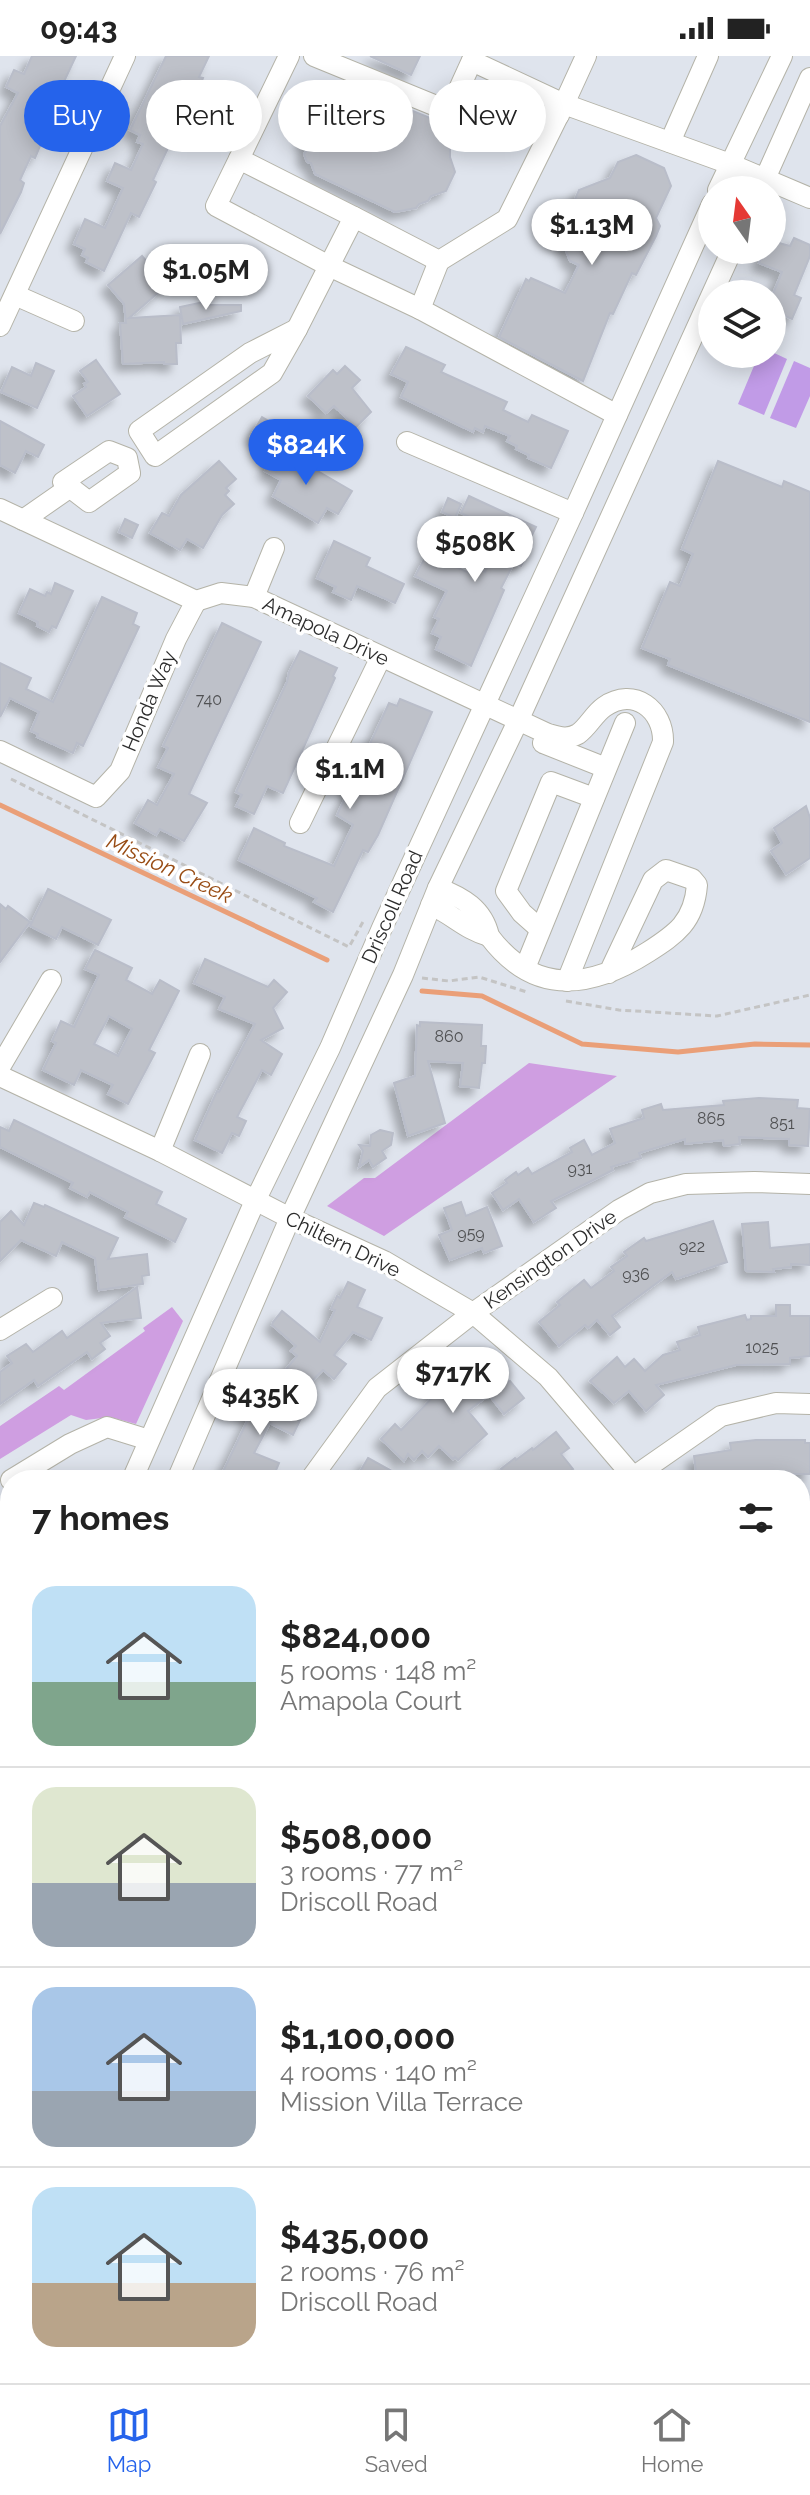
<!DOCTYPE html>
<meta charset="utf-8">
<style>
:root{--surface:#fff;--page:#f2f2f2;--text:#222;--muted:#767676;--line:#e0e0e0;--accent:#2563eb}
body{margin:0;font-family:Raleway,sans-serif;background:var(--page);color:var(--text);height:100vh;display:flex;flex-direction:column;font-size:30px;white-space:nowrap}
*{box-sizing:border-box;margin:0}
p{font-size:26px;color:var(--muted)}
.icon{flex:none;width:44px;height:44px;fill:none;stroke:currentColor;stroke-width:2;stroke-linecap:round;stroke-linejoin:round}
.map{position:relative;flex:1;overflow:hidden}
.sheet{position:absolute;left:0px;top:1414px;width:810px;height:914px;display:flex;flex-direction:column;background:var(--surface);border-radius:32px 32px 0 0;box-shadow:0 4px 20px #0003}
.sheet>*{flex:none}
.banner{position:absolute;left:24px;top:24px;width:762px;height:72px;display:flex;gap:16px}
.needle{width:52px;rotate:346deg}
.buttons{position:absolute;left:698px;top:120px;display:grid;gap:16px}
.buttons a{display:grid;place-items:center;width:88px;height:88px;border-radius:50%;background:var(--surface);box-shadow:0 4px 20px #0003;font-size:40px}
.price{position:absolute;translate:-50% -68px;padding:0 18px;border-radius:28px;background:#fff;color:#222;font-size:26px;line-height:52px;filter:drop-shadow(0 2px 4px #0008)}
.price::after{content:'';position:absolute;left:50%;top:48px;width:24px;height:18px;margin-left:-12px;background:inherit;clip-path:polygon(0 0,100% 0,50% 100%)}
.price.on{background:var(--accent);color:#fff}
ul{padding:0;list-style:none}
li{display:flex;align-items:center;gap:24px;height:200px;padding:0 32px}
li+li{border-top:2px solid var(--line)}
li span{display:grid;place-items:center;flex:none;width:224px;height:160px;border-radius:24px;color:#555}
li>.icon{margin-inline-start:auto}
span .icon{width:96px;height:96px;fill:#fffc;stroke-width:1}
li b{font-size:34px}
h2{display:flex;justify-content:space-between;align-items:center;height:96px;padding:0 32px;font-size:34px}
.chip{padding:0 28px;border-radius:36px;background:var(--surface);box-shadow:0 4px 20px #0003;font-size:28px;line-height:72px}
.chip.on{background:var(--accent);color:#fff}
.status{display:flex;justify-content:space-between;align-items:center;height:56px;padding:0 40px;background:var(--surface);direction:ltr}
.status svg{height:22px;fill:currentColor}
.menu{display:flex;justify-content:space-around;align-items:center;height:112px;border-top:2px solid var(--line);background:var(--surface);font-size:22px;color:var(--muted)}
.menu a{display:grid;justify-items:center;gap:4px}
.menu .on{color:var(--accent)}
.map>svg:first-child{display:block}
.green{fill:#cf9ee1}
.pitch{fill:#c19be7}
.lines{fill:none;stroke-linecap:round;stroke-linejoin:round}
.stream{stroke:#ea9f78;stroke-width:5}
.building{fill:#bec1c9;stroke:#b9bdc9;stroke-width:2;fill-rule:evenodd;filter:url(#shadow)}
.minor-casing{stroke:#b4b3a8;stroke-width:22}
.path{stroke:#c4c4c4;stroke-width:3;stroke-dasharray:6 4;stroke-linecap:butt}
.minor{stroke:#fff;stroke-width:20}
.labels{text-anchor:middle;dominant-baseline:central;stroke-width:7;stroke-linejoin:round;paint-order:stroke}
.number-label{font-size:16px;fill:#505153}
.street-label{font-size:20px;fill:#2c2c2c;stroke:#fff}
.water-label{font-size:22px;font-style:italic;fill:#984c14;stroke:#fff}
</style>
<div class="status"><b>09:43</b><svg viewBox="0 0 49 12"><path d="M0 12V9h3v3zM5 12V6h3v6zM10 12V3h3v9zM15 12V0h3v12zM26 1h20v11H26zM47 4h2v5h-2z"/></svg></div>
<div class="map">
<svg width="810" height="2327" viewBox="0 0 810 2327">
<defs>
<filter id="shadow"><feDropShadow dx="-7" dy="7" stdDeviation="4" flood-color="#0004"/></filter>
</defs>
<rect width="100%" height="100%" fill="#dfe4ed"/>
<g class="green">
<path d="M529,1007L617,1020L384,1180L327,1150L364,1122H375Z"/>
<path d="M172,1251L183,1265L136,1368L110,1361L86,1364L71,1359L0,1403V1370L59,1330L64,1334L145,1275L143,1272Z"/>
</g>
<g class="pitch">
<path d="M772,296L787,303L764,359L738,348L759,298Z"/>
<path d="M794,305L810,312V340L796,372L770,362Z"/>
</g>
<g class="lines">
<g class="stream">
<path d="M0,749L327,904"/>
<path d="M422,935L482,940L582,988L678,996L755,988L810,989"/>
</g>
</g>
<g class="building">
<path d="M32,0H76L61,32L67,34L59,52L56,51L35,102L31,100L20,124L24,127L21,136L0,178V70L18,37L6,31L14,14L24,18Z"/>
<path d="M166,0H209L199,21L203,22L197,39L187,61L183,60L153,124L156,126L139,161L131,157L104,215L86,206L88,202L82,199L85,193L74,188L85,163L105,172L123,132L107,125L115,107L131,114L143,88L137,86L140,79L130,74Z"/>
<path d="M370,0H420L411,19Z"/>
<path d="M344,27L440,66L450,83V101L455,116L446,135L431,140L428,145L419,148L416,152L395,156L315,118L311,107L307,106L304,98L307,94L303,84L325,38Z"/>
<path d="M636,99L664,112L671,130L656,162L660,170L656,180L636,219L632,217L613,258L610,257L583,325L499,281L526,223L529,225L531,222L565,237L579,209L570,205L558,174L564,163L566,164L579,134L610,122L618,106Z"/>
<path d="M794,182L810,189V200L794,239L801,242L792,263L772,254V240L782,216L759,207L764,194H772V185L790,190Z"/>
<path d="M142,200L167,229L129,262L180,259L181,287H176L177,308H164V306L123,308L120,267H126L124,248L108,229Z"/>
<path d="M204,246V249H241V255L183,268L180,251Z"/>
<path d="M406,291L445,309L441,316L507,346L503,354L528,366L532,359L568,375L551,412L528,402L529,399L516,393L517,390L507,385L510,380L485,370L483,376L475,372L473,376L401,341L408,326L391,318Z"/>
<path d="M96,304L120,338L87,360L73,340L86,331L84,328L88,326L80,315Z"/>
<path d="M36,307L54,315L37,352L1,336L12,311L31,320Z"/>
<path d="M345,310L360,324L352,332L371,356L356,371L334,350L326,357L308,340L333,314L337,318Z"/>
<path d="M262,361L284,374L273,393L251,380Z"/>
<path d="M0,365L44,389L38,401L26,395L15,417L0,409Z"/>
<path d="M278,392L352,435L338,458L327,452L318,467L273,440L281,424L265,415Z"/>
<path d="M219,405L236,423L226,432L229,435L225,439L234,448L222,459L203,492L187,483L180,494L150,477L162,457L169,460L181,439Z"/>
<path d="M718,405L782,431L784,425L810,436V666L668,609L670,603L642,592L670,526L680,530L693,498L682,493Z"/>
<path d="M469,440L536,471L528,487L532,489L521,510L514,507L501,532L504,534L471,610L436,593L441,581L432,577L439,563L434,561L447,535L415,520L427,498L469,517L472,511L485,516L503,477L461,457Z"/>
<path d="M448,442L461,448L455,462L442,456Z"/>
<path d="M125,463L138,469L132,482L119,476Z"/>
<path d="M334,485L370,502L366,510L404,528L395,547L357,530L351,544L333,536L336,531L317,522Z"/>
<path d="M55,527L73,535L56,572L52,570L49,576L37,570L38,566L19,557L30,533L45,540L47,536L51,538Z"/>
<path d="M102,541L137,557L133,568L139,571L83,690L77,687L73,697L37,681L38,678L31,675L39,656L10,642L0,661V607L31,622L26,633L53,646Z"/>
<path d="M222,567L261,586L189,738L207,747L184,785L160,773L156,779L135,767L148,744L157,749L174,718L158,711L168,692L163,690Z"/>
<path d="M300,595L337,612L333,620L335,622L283,737L267,730L254,758L236,750L242,739L236,736L287,626L289,616Z"/>
<path d="M400,643L432,656L378,779L368,796L363,794L333,856L314,846L317,842L239,804L254,772L285,787L284,790L334,810L353,769L337,759L389,647L397,650Z"/>
<path d="M806,750L810,762V802L786,818L771,795L782,787L774,772Z"/>
<path d="M48,833L111,864L98,889L62,871L56,883L30,870Z"/>
<path d="M0,848L6,853L8,850L30,866L0,906Z"/>
<path d="M95,894L132,912L126,924L152,938L160,924L179,935L149,994L155,997L128,1048L108,1038L113,1029L81,1014L74,1029L43,1014L56,987L52,985L61,965L74,971L99,919L85,913ZM109,960L132,973L118,1000L94,988Z"/>
<path d="M205,903L268,931L274,924L287,936L273,952L283,972L261,984L282,998L271,1019L262,1014L237,1061L246,1065L239,1080L232,1077L222,1097L195,1084L217,1035L219,1036L255,968L219,953L225,941L194,927Z"/>
<path d="M420,966L482,969L481,990H486L485,1007H482L479,1032L460,1030L463,1007L428,1005L445,1067L408,1080L394,1027L415,1020L417,969L420,970Z"/>
<path d="M759,1042L798,1044L797,1052L810,1053L808,1090L789,1089V1083L739,1081L740,1088L724,1090L723,1084L685,1088V1083L639,1097L641,1102L611,1111L613,1114L551,1145L556,1152L534,1166L519,1143L503,1154L492,1137L507,1127L505,1124L516,1116L518,1119L528,1112L532,1118L572,1096L570,1092L584,1084L592,1099L615,1087L610,1073L644,1062L642,1054L661,1048L663,1054L724,1049L723,1045Z"/>
<path d="M14,1064L162,1136L156,1148L186,1163L175,1186L125,1161L128,1156L90,1136L87,1141L70,1132L73,1127L0,1091V1071L9,1075Z"/>
<path d="M380,1074L393,1077L391,1089L382,1095L386,1102L373,1111L369,1104L359,1111L363,1095L359,1089L370,1090L371,1079Z"/>
<path d="M461,1146L466,1160L487,1151L502,1190L484,1197L482,1192L450,1204L439,1179L452,1174L444,1152Z"/>
<path d="M34,1147L44,1151L45,1149L118,1182L108,1203L147,1198L149,1219L142,1220L143,1228L99,1234L95,1202L62,1186L56,1200L21,1184L0,1205V1166L11,1155L24,1169Z"/>
<path d="M713,1165L727,1206L676,1223L672,1216L612,1260L620,1271L610,1279L597,1264L588,1272L585,1269L559,1290L539,1266L560,1249L557,1246L584,1224L591,1232L614,1215L611,1211L627,1200L624,1196L644,1182L646,1185Z"/>
<path d="M768,1166L770,1192L810,1188V1209L791,1208V1211L773,1213L774,1216L746,1215L742,1168Z"/>
<path d="M348,1226L365,1234L357,1251L382,1262L371,1284L353,1276L334,1299L346,1308L334,1323L323,1314L303,1334L283,1317L297,1300L291,1295L296,1290L272,1269L273,1266L282,1255L320,1286L335,1254L331,1253L337,1240L340,1242Z"/>
<path d="M137,1231L141,1262L101,1267L110,1280L100,1287L105,1293L92,1303L87,1296L38,1330L34,1324L0,1348V1316L12,1307L7,1300L26,1288L33,1296L62,1275L67,1282Z"/>
<path d="M776,1249H790V1260H810V1300L790,1302V1308L736,1309L656,1329L664,1339L646,1355L629,1335L614,1347L590,1325L617,1301L625,1311L634,1303L645,1315L663,1299L680,1294L677,1286L700,1279L698,1271L745,1259L747,1264L751,1263V1260H776Z"/>
<path d="M483,1305L496,1322L501,1318L508,1326L510,1325L524,1342L504,1358L489,1339L468,1355L487,1378L458,1404L455,1401L453,1403L439,1390L428,1401L422,1395L414,1404L408,1398L404,1405L381,1383L395,1368L401,1374L438,1336L435,1332L466,1307L472,1315Z"/>
<path d="M260,1333L304,1356L293,1379L270,1367L254,1397L279,1407L272,1424L254,1417L251,1424H219L250,1359L242,1354L249,1341L254,1344Z"/>
<path d="M556,1376L569,1392L561,1398L573,1413L558,1424H510L501,1413L515,1402L516,1404L532,1392L533,1394Z"/>
<path d="M756,1384H805V1387H810V1418H751L752,1424H697L694,1400L731,1394L730,1387Z"/>
<path d="M368,1402L408,1424H355Z"/>
</g>
<g class="lines">
<g class="minor-casing">
<g id="minor">
<path d="M314,0L468,63L559,59"/>
<path d="M472,5L564,48L586,0"/>
<path d="M449,55L474,0"/>
<path d="M670,86L708,0"/>
<path d="M239,103L289,0"/>
<path d="M718,134L782,0"/>
<path d="M760,134L810,22"/>
<path d="M354,161L239,103L216,150L329,210L420,253"/>
<path d="M439,205L420,253L617,359"/>
<path d="M15,239L74,265"/>
<path d="M0,270L125,0"/>
<path d="M297,273L354,161L439,205L507,163L564,48L730,108L810,142"/>
<path d="M297,273L272,317L155,400L139,375L250,297Z"/>
<path d="M407,386L573,457"/>
<path d="M109,395L127,402L130,417L89,446L63,426Z"/>
<path d="M0,453L196,545L221,537L254,541L548,678C559,681 567,684 578,678C588,671 594,658 604,651C634,630 664,654 663,686L567,925"/>
<path d="M23,464L69,432"/>
<path d="M254,541L274,492"/>
<path d="M543,687L606,712"/>
<path d="M0,695L96,741L120,715L176,583L196,545"/>
<path d="M300,767L381,601"/>
<path d="M431,849C452,858 466,874 489,880C483,853 462,841 438,832"/>
<path d="M540,873L522,857L506,835L551,726L594,742"/>
<path d="M489,880C534,940 590,933 648,896C676,878 694,866 697,829L692,823L666,814L653,824L609,917"/>
<path d="M525,912L625,667"/>
<path d="M0,1011L51,924"/>
<path d="M0,1020L160,1095L290,1162L384,1205L473,1257L548,1321L636,1424"/>
<path d="M160,1095L200,998"/>
<path d="M0,1274L52,1242"/>
<path d="M11,1424L70,1388L107,1371L149,1384"/>
<path d="M132,1424L255,1145L330,992L382,872L573,457L712,148"/>
<path d="M177,1424L290,1162L403,919L438,832L518,665L732,194"/>
<path d="M310,1424L377,1332L473,1257L619,1154L650,1137L686,1128L754,1126L810,1128"/>
<path d="M629,1424L721,1360L776,1347L810,1348"/>
<path d="M800,1612L810,1626"/>
<path d="M0,1632L10,1636"/>
<path d="M0,1731L10,1706"/>
<path d="M0,1848L10,1823"/>
<path d="M800,1963L810,1948"/>
<path d="M0,2052L10,2055"/>
<path d="M0,2098L10,2102"/>
<path d="M0,2150L10,2154"/>
<path d="M51,2318V2327"/>
<path d="M542,2318V2326"/>
<path d="M758,2318V2327"/>
<path d="M324,2323V2318"/>
<path d="M181,2327V2318"/>
</g>
</g>
<g class="path">
<path d="M11,723L349,891L364,864"/>
<path d="M422,922L449,925L479,921L527,936"/>
<path d="M566,945L619,954L717,960L810,939"/>
</g>
<use href="#minor" class="minor"/>
</g>
<g class="labels">
<g class="number-label">
<text x="209" y="643">740</text>
<text x="449" y="980">860</text>
<text x="711" y="1062">865</text>
<text x="782" y="1067">851</text>
<text x="580" y="1112">931</text>
<text x="471" y="1177">959</text>
<text x="692" y="1190">922</text>
<text x="636" y="1218">936</text>
<text x="762" y="1291">1025</text>
</g>
<g class="street-label">
<text transform="translate(326 575) rotate(25)">Amapola Drive</text>
<text transform="translate(149 645) rotate(-67)">Honda Way</text>
<text transform="translate(392 851) rotate(-66)">Driscoll Road</text>
<text transform="translate(343 1188) rotate(26)">Chiltern Drive</text>
<text transform="translate(550 1203) rotate(-35)">Kensington Drive</text>
</g>
<g class="water-label">
<text transform="translate(170 812) rotate(25)">Mission Creek</text>
</g>
</g>
</svg>
<div class="buttons">
<a><svg class="needle" viewBox="-14 -14 28 28"><path d="M0-13l5 13h-10z" fill="#e53935"/><path d="M0 13l5-13h-10z" fill="#767676"/></svg></a>
<a><svg class="icon" aria-label="layers" viewBox="0 0 24 24"><path d="M12 4l9 5-9 5-9-5zM3 14l9 5 9-5"/></svg></a>
</div>
<b class="price" style="left:592px;top:211px">$1.13M</b>
<b class="price" style="left:206px;top:256px">$1.05M</b>
<b class="price on" style="left:306px;top:431px">$824K</b>
<b class="price" style="left:475px;top:528px">$508K</b>
<b class="price" style="left:350px;top:755px">$1.1M</b>
<b class="price" style="left:453px;top:1359px">$717K</b>
<b class="price" style="left:260px;top:1381px">$435K</b>
<div class="banner">
<a class="chip on">Buy</a>
<a class="chip">Rent</a>
<a class="chip">Filters</a>
<a class="chip">New</a>
</div>
<section class="sheet">
<h2>7 homes<svg class="icon" aria-label="filters" viewBox="0 0 24 24"><path d="M4 7h16M4 17h16"/><circle cx="9" cy="7" r="2"/><circle cx="15" cy="17" r="2"/></svg></h2>
<ul>
<li><span style="background:linear-gradient(#bfe0f5 60%,#7fa58c 0)"><svg class="icon" aria-label="home" viewBox="0 0 24 24"><path d="M3 11l9-7 9 7M6 9v11h12V9"/></svg></span><div><b>$824,000</b><p>5 rooms · 148 m²</p><p>Amapola Court</p></div></li>
<li><span style="background:linear-gradient(#dfe7d0 60%,#9aa5b1 0)"><svg class="icon" aria-label="home" viewBox="0 0 24 24"><path d="M3 11l9-7 9 7M6 9v11h12V9"/></svg></span><div><b>$508,000</b><p>3 rooms · 77 m²</p><p>Driscoll Road</p></div></li>
<li><span style="background:linear-gradient(#a9c7e8 65%,#9aa5b1 0)"><svg class="icon" aria-label="home" viewBox="0 0 24 24"><path d="M3 11l9-7 9 7M6 9v11h12V9"/></svg></span><div><b>$1,100,000</b><p>4 rooms · 140 m²</p><p>Mission Villa Terrace</p></div></li>
<li><span style="background:linear-gradient(#bfe0f5 60%,#b9a48a 0)"><svg class="icon" aria-label="home" viewBox="0 0 24 24"><path d="M3 11l9-7 9 7M6 9v11h12V9"/></svg></span><div><b>$435,000</b><p>2 rooms · 76 m²</p><p>Driscoll Road</p></div></li>
</ul>
</section>
</div>
<nav class="menu">
<a class="on"><svg class="icon" aria-label="map" viewBox="0 0 24 24"><path d="M3 6l6-2 6 2 6-2v14l-6 2-6-2-6 2zM9 4v14M15 6v14"/></svg>Map</a>
<a><svg class="icon" aria-label="saved" viewBox="0 0 24 24"><path d="M7 4h10v16l-5-4-5 4z"/></svg>Saved</a>
<a><svg class="icon" aria-label="home" viewBox="0 0 24 24"><path d="M3 11l9-7 9 7M6 9v11h12V9"/></svg>Home</a>
</nav>
